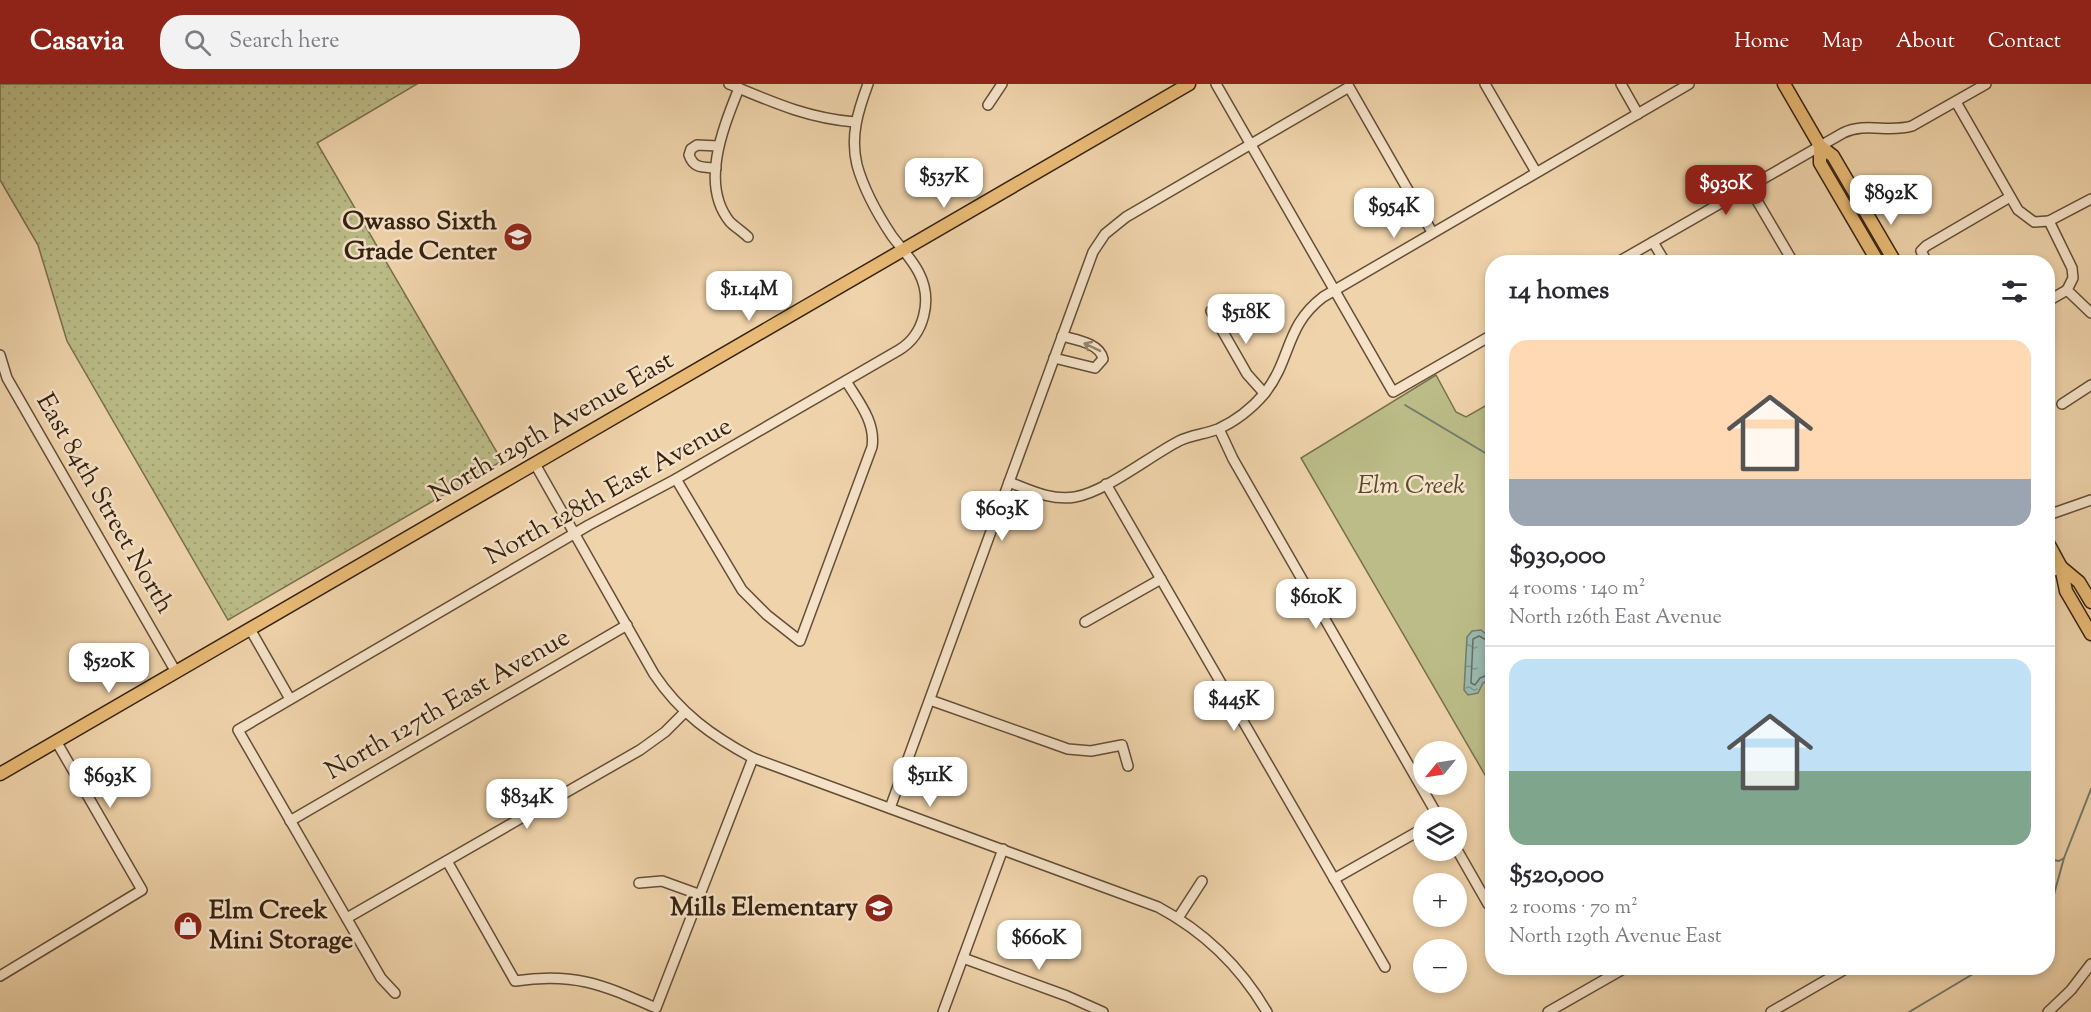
<!DOCTYPE html>
<meta charset="utf-8">
<style>
:root{--surface:#fff;--page:#f2f2f3;--text:#2b2b33;--muted:#7c7c81;--line:#e1e1e2;--accent:#8f2418}
body{margin:0;font-family:"Sorts Mill Goudy",serif;background:var(--page);color:var(--text);height:100vh;display:flex;flex-direction:column;font-size:22px;white-space:nowrap}
*{box-sizing:border-box;margin:0}
p{font-size:20px;color:var(--muted)}
.icon{flex:none;width:33px;height:33px;fill:none;stroke:currentColor;stroke-width:2;stroke-linecap:round;stroke-linejoin:round}
.map{position:relative;flex:1;overflow:hidden}
.panel{position:absolute;left:1485px;top:171px;width:570px;height:720px;display:flex;flex-direction:column;background:var(--surface);border-radius:24px;box-shadow:0 3px 9px #0003}
.panel>*{flex:none}
.needle{width:39px;rotate:240deg}
.tools{position:absolute;left:1413px;top:657px;display:grid;gap:12px}
.tools a{display:grid;place-items:center;width:54px;height:54px;border-radius:50%;background:var(--surface);box-shadow:0 3px 9px #0003;font-size:30px}
.price{position:absolute;translate:-50% -51px;padding:0 14px;border-radius:12px;background:#fff;color:#222;font-size:20px;line-height:39px;filter:drop-shadow(0 2px 3px #0008)}
.price::after{content:'';position:absolute;left:50%;top:36px;width:18px;height:14px;margin-left:-9px;background:inherit;clip-path:polygon(0 0,100% 0,50% 100%)}
.price.on{background:var(--accent);color:#fff}
ul{padding:0;list-style:none}
li{display:grid;align-content:center;gap:12px;height:318px;padding:0 24px}
li+li{border-top:2px solid var(--line)}
li span{display:grid;place-items:center;height:186px;border-radius:18px;color:#555}
li>.icon{margin-inline-start:auto}
span .icon{width:108px;height:108px;fill:#fffc;stroke-width:1}
li b{font-size:26px}
h2{display:flex;justify-content:space-between;align-items:center;height:72px;padding:0 24px;font-size:26px}
header{display:flex;align-items:center;gap:36px;box-sizing:border-box;height:84px;padding:0 30px;background:var(--accent);color:#fff}
header strong{font-size:28px}
nav{display:flex;gap:33px;margin-inline-start:auto;font-size:21px}
.search{width:420px;height:54px;background:var(--page);display:flex;align-items:center;gap:15px;box-sizing:border-box;padding:0 21px;border-radius:24px;color:var(--muted);font-size:22px}
.map>svg:first-child{display:block}
.grass{fill:url(#grass-dots);stroke:#786f4c;stroke-width:1.5}
.green{fill:#bbbc87;stroke:#786f4c;stroke-width:1.5}
.water{fill:url(#water-ripples);stroke:#727b6f;stroke-width:1.5}
.lines{fill:none;stroke-linecap:round;stroke-linejoin:round}
.shore{stroke:#686c60;stroke-width:1.5}
.stream{stroke:#727b6f;stroke-width:2}
.minor-casing{stroke:#644e37;stroke-width:12}
.major-casing{stroke:#362211;stroke-width:15}
.minor{stroke:#f5e2c8;stroke-width:9}
.major{stroke:#e8ba75;stroke-width:12}
.oneway{stroke:#96826c}
.labels{text-anchor:middle;dominant-baseline:central;stroke-width:5;stroke-linejoin:round;paint-order:stroke}
.poi-label{font-size:26px;font-weight:bold;fill:#362211;stroke:#f5e2c8;text-anchor:end}
.street-label{font-size:26px;fill:#362211;stroke:#f5e2c8}
.park-label{font-size:26px;font-style:italic;fill:#57482e;stroke:#f5e2c8}
</style>
<header>
<strong>Casavia</strong>
<div class="search"><svg class="icon" aria-label="search" viewBox="0 0 24 24"><circle cx="10" cy="10" r="6"/><path d="M15 15l6 6"/></svg>Search here</div>
<nav><a>Home</a><a>Map</a><a>About</a><a>Contact</a></nav>
</header>
<div class="map">
<svg width="2091" height="928" viewBox="0 0 2091 928">
<defs>
<pattern id="grass-dots" width="8" height="8" patternUnits="userSpaceOnUse" patternTransform="scale(1.5)"><rect width="8" height="8" fill="#bbbc87"/><path d="M2 2h.1M6 6h.1" fill="none" stroke="#a1a174" stroke-width="1.8" stroke-linecap="round"/></pattern>
<pattern id="water-ripples" width="26" height="14" patternUnits="userSpaceOnUse" patternTransform="scale(1.5)"><rect width="26" height="14" fill="#9ab7ae"/><path d="M2 4q2-2 4 0t4 0M15 11q2-2 4 0t4 0" fill="none" stroke="#7e948c"/></pattern>
</defs>
<rect width="100%" height="100%" fill="#efd3aa"/>
<filter id="stains"><feTurbulence type="fractalNoise" baseFrequency=".00333" numOctaves="4"/><feColorMatrix values="0 0 0 0 .2 0 0 0 0 .09 0 0 0 0 .02 0 0 0 .5 -.17"/></filter>
<radialGradient id="worn" r=".72"><stop offset=".6" stop-color="#630" stop-opacity="0"/><stop offset="1" stop-color="#630" stop-opacity=".3"/></radialGradient>
<path class="grass" d="M0,0H417L317,59L502,377L228,536L67,257L38,161L0,96Z"/>
<path class="green" d="M1436,291L1456,328L1466,333L1492,318V703L1301,374Z"/>
<path class="water" d="M1481,546L1492,555V594L1483,599L1478,609L1468,611L1464,606L1467,553L1472,547Z"/>
<g class="lines">
<path class="shore" d="M1492,559L1479,552L1473,555L1471,599L1475,601L1480,594L1492,589"/>
<g class="stream">
<path d="M1405,321L1492,373"/>
<path d="M2048,775L2059,777L2064,774"/>
<path d="M2048,832L2064,774L2091,705"/>
<path d="M1909,928L1983,884"/>
</g>
<g class="minor-casing">
<g id="minor">
<path d="M729,0C772,18 807,34 855,38"/>
<path d="M1216,0L1393,308L1492,251"/>
<path d="M1485,0L1536,88"/>
<path d="M1621,0L1638,30"/>
<path d="M739,4C724,42 699,100 730,138C735,143 743,148 748,153"/>
<path d="M1956,18L2018,126L2034,138L2049,137L2072,184L2073,194L2067,206L2091,229"/>
<path d="M988,21L1002,0"/>
<path d="M716,84C703,83 694,85 689,71L691,65L697,61L718,62"/>
<path d="M1749,103L1793,178"/>
<path d="M2049,137L2091,115"/>
<path d="M1653,158L1665,178"/>
<path d="M1618,178L1843,49C1866,38 1888,49 1912,42L1986,0"/>
<path d="M1927,178L1921,167L1926,162L2010,113"/>
<path d="M2048,217L2067,206"/>
<path d="M1211,227L1247,290L1264,309"/>
<path d="M0,271L7,294L176,588"/>
<path d="M1054,274L1095,284L1103,275C1100,259 1076,256 1062,252"/>
<path d="M2062,320L2091,301"/>
<path d="M1219,345L1233,375L1439,734"/>
<path d="M535,380L654,590C680,629 712,652 753,674L1158,823C1205,848 1240,882 1267,928"/>
<path d="M676,395L742,506L767,531L800,557L872,363C876,338 858,317 846,297"/>
<path d="M1009,398C1030,406 1051,417 1075,413C1105,408 1150,372 1179,357C1191,351 1206,350 1218,345C1236,337 1253,323 1265,309C1292,274 1285,242 1323,213L1689,0"/>
<path d="M1106,400L1385,883"/>
<path d="M2048,431L2091,416"/>
<path d="M2048,490L2061,483"/>
<path d="M1085,538L1161,495"/>
<path d="M250,545L290,615"/>
<path d="M930,616L1068,665L1091,667L1122,661L1128,682"/>
<path d="M2048,625V636"/>
<path d="M890,724L1093,168L1105,150L1126,133L1349,3L1432,148"/>
<path d="M290,737L627,541"/>
<path d="M1456,764L1488,820"/>
<path d="M447,777L515,897C575,888 603,901 656,924L753,674"/>
<path d="M1334,795L1424,744"/>
<path d="M639,799L662,797L698,810"/>
<path d="M347,834L640,666L665,648L684,629"/>
<path d="M1178,834L1202,797"/>
<path d="M963,874L1067,912L1103,928"/>
<path d="M0,892L142,806L56,657"/>
<path d="M395,909L381,894L238,646L589,441L676,395L899,266C924,251 933,216 919,189C912,175 901,164 892,152C878,131 864,106 857,81C850,52 858,27 868,0"/>
<path d="M943,928L1003,765"/>
<path d="M1548,928L1625,884"/>
<path d="M1771,928L1847,884"/>
<path d="M2048,928L2071,906L2091,880"/>
</g>
</g>
<g class="major-casing">
<g id="major">
<path d="M1784,0L1820,62L1833,72L1895,178"/>
<path d="M1820,62V79L1878,178"/>
<path d="M2048,459L2061,483L2066,507L2091,550"/>
<path d="M2061,483L2079,498L2091,518"/>
<path d="M0,690L1189,0"/>
</g>
</g>
<use href="#minor" class="minor"/>
<use href="#major" class="major"/>
</g>
<defs><path id="oneway-shaft" d="M-6 0H5M1.5-3L5.5 0L1.5 3" fill="none" stroke-width="1.6" stroke-linecap="round" stroke-linejoin="round" transform="scale(1.5)"/></defs>
<use class="oneway" href="#oneway-shaft" transform="translate(1092 263) rotate(-154)"/>
<defs>
<g id="school-disc" transform="scale(1.5)"><circle r="9.5" fill="#8f2418" stroke="#f5e2c8"/><path d="M0-5L7-2L0 1L-7-2ZM-4 1L0 2.5L4 1V4Q0 6-4 4Z" fill="#fff"/></g>
<g id="shop-disc" transform="scale(1.5)"><circle r="9.5" fill="#8f2418" stroke="#f5e2c8"/><path d="M-5-2.5h2.3a2.7 3.5 0 0 1 5.4 0H5L5.5 6h-11ZM-1.5-2.5h3a1.5 2.3 0 0 0-3 0Z" fill="#fff"/></g>
</defs>
<g fill-rule="evenodd">
<use href="#school-disc" x="518" y="153"/>
<use href="#school-disc" x="879" y="824"/>
<use href="#shop-disc" x="188" y="842"/>
</g>
<g class="labels">
<g class="poi-label">
<text x="497" y="138">Owasso Sixth<tspan x="497" dy="30">Grade Center</tspan></text>
<text x="858" y="824">Mills Elementary</text>
<text x="209" y="827" text-anchor="start">Elm Creek<tspan x="209" dy="30">Mini Storage</tspan></text>
</g>
<g class="street-label">
<text transform="translate(552 344) rotate(-30)">North 129th Avenue East</text>
<text transform="translate(609 408) rotate(-29)">North 128th East Avenue</text>
<text transform="translate(104 420) rotate(60)">East 84th Street North</text>
<text transform="translate(448 621) rotate(-30)">North 127th East Avenue</text>
</g>
<g class="park-label">
<text x="1411" y="402">Elm Creek</text>
</g>
</g>
<rect width="100%" height="100%" filter="url(#stains)"/>
<rect width="100%" height="100%" fill="url(#worn)"/>
</svg>
<div class="tools">
<a><svg class="needle" viewBox="-14 -14 28 28"><path d="M0-13l5 13h-10z" fill="#e53935"/><path d="M0 13l5-13h-10z" fill="#7c7c81"/></svg></a>
<a><svg class="icon" aria-label="layers" viewBox="0 0 24 24"><path d="M12 4l9 5-9 5-9-5zM3 14l9 5 9-5"/></svg></a>
<a>+</a>
<a>−</a>
</div>
<b class="price" style="left:944px;top:125px">$537K</b>
<b class="price on" style="left:1726px;top:132px">$930K</b>
<b class="price" style="left:1891px;top:142px">$892K</b>
<b class="price" style="left:1394px;top:155px">$954K</b>
<b class="price" style="left:749px;top:238px">$1.14M</b>
<b class="price" style="left:1246px;top:261px">$518K</b>
<b class="price" style="left:1002px;top:458px">$603K</b>
<b class="price" style="left:1316px;top:546px">$610K</b>
<b class="price" style="left:109px;top:610px">$520K</b>
<b class="price" style="left:1234px;top:648px">$445K</b>
<b class="price" style="left:930px;top:724px">$511K</b>
<b class="price" style="left:110px;top:725px">$693K</b>
<b class="price" style="left:527px;top:746px">$834K</b>
<b class="price" style="left:1039px;top:887px">$660K</b>
<section class="panel">
<h2>14 homes<svg class="icon" aria-label="filters" viewBox="0 0 24 24"><path d="M4 7h16M4 17h16"/><circle cx="9" cy="7" r="2"/><circle cx="15" cy="17" r="2"/></svg></h2>
<ul>
<li><span style="background:linear-gradient(#ffd9b3 75%,#9aa5b1 0)"><svg class="icon" aria-label="home" viewBox="0 0 24 24"><path d="M3 11l9-7 9 7M6 9v11h12V9"/></svg></span><div><b>$930,000</b><p>4 rooms · 140 m²</p><p>North 126th East Avenue</p></div></li>
<li><span style="background:linear-gradient(#bfe0f5 60%,#7fa58c 0)"><svg class="icon" aria-label="home" viewBox="0 0 24 24"><path d="M3 11l9-7 9 7M6 9v11h12V9"/></svg></span><div><b>$520,000</b><p>2 rooms · 70 m²</p><p>North 129th Avenue East</p></div></li>
</ul>
</section>
</div>
